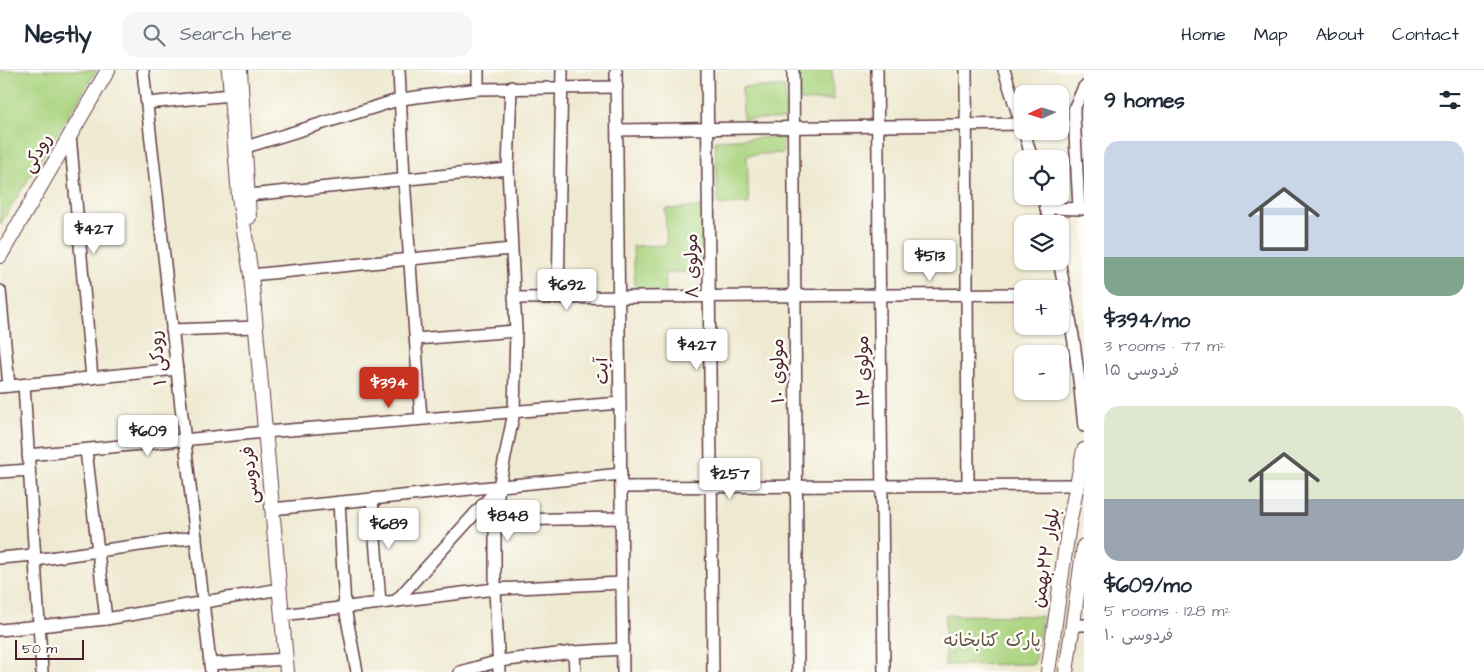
<!DOCTYPE html>
<meta charset="utf-8">
<style>
:root{--surface:#fff;--page:#f6f6f7;--text:#1f2937;--muted:#747a83;--line:#e0e1e3;--accent:#c8321e}
body{margin:0;font-family:"Architects Daughter","Playpen Sans Arabic",sans-serif;background:var(--page);color:var(--text);height:100vh;display:flex;flex-direction:column;font-size:19px;white-space:nowrap}
*{box-sizing:border-box;margin:0}
p{font-size:16px;color:var(--muted)}
.icon{flex:none;width:28px;height:28px;fill:none;stroke:currentColor;stroke-width:2;stroke-linecap:round;stroke-linejoin:round}
.map{position:relative;flex:1;overflow:hidden}
.sheet{display:flex;flex-direction:column;background:var(--surface);width:400px}
.sheet>*{flex:none}
.needle{width:32px;rotate:266deg}
.fabs{position:absolute;left:1014px;top:15px;display:grid;gap:10px}
.fabs a{display:grid;place-items:center;width:55px;height:55px;border-radius:10px;background:var(--surface);box-shadow:0 1px 4px #0004;font-size:25px}
.scale{position:absolute;left:15px;bottom:12px;width:69px;box-sizing:border-box;padding-left:5px;border:2px solid #4a1f2b;border-top:0;font-size:14px;line-height:18px;white-space:nowrap;color:#4a1f2b;-webkit-text-stroke:4px #fdfcf7;paint-order:stroke}
.price{position:absolute;translate:-50% -42px;padding:0 11px;border-radius:5px;background:#fff;color:#222;font-size:16px;line-height:32px;filter:drop-shadow(0 1px 2px #0008)}
.price::after{content:'';position:absolute;left:50%;top:30px;width:15px;height:11px;margin-left:-8px;background:inherit;clip-path:polygon(0 0,100% 0,50% 100%)}
.price.selected{background:var(--accent);color:#fff}
ul{padding:0;list-style:none}
li{display:grid;align-content:center;gap:10px;height:265px;padding:0 20px}
li span{display:grid;place-items:center;height:155px;border-radius:15px;color:#555}
li>.icon{margin-inline-start:auto}
span .icon{width:90px;height:90px;fill:#fffc;stroke-width:1}
li b{font-size:21px}
h2{display:flex;justify-content:space-between;align-items:center;height:60px;padding:0 20px;font-size:21px}
header{display:flex;align-items:center;gap:30px;box-sizing:border-box;height:70px;padding:0 25px;background:var(--surface);border-bottom:1px solid var(--line)}
header strong{font-size:24px}
nav{display:flex;gap:28px;margin-inline-start:auto;font-size:18px}
.search{width:350px;height:45px;background:var(--page);display:flex;align-items:center;gap:12px;box-sizing:border-box;padding:0 18px;border-radius:15px;color:var(--muted);font-size:19px}
main{display:flex;flex:1;min-height:0}
.map>svg:first-child{display:block}
.green{fill:#aad480;stroke:#7a7a56}
.lines{fill:none;stroke-linecap:round;stroke-linejoin:round}
.minor-casing{stroke:#633d44;stroke-width:14}
.major-casing{stroke:#633d44;stroke-width:16}
.minor{stroke:#fff;stroke-width:11}
.major{stroke:#fff;stroke-width:14}
.labels{text-anchor:middle;dominant-baseline:central;stroke-width:5;stroke-linejoin:round;paint-order:stroke}
.street-label{font-size:18px;fill:#4a1f2b;stroke:#fdfcf7}
.park-label{font-size:18px;fill:#675544;stroke:#fdfcf7}
</style>
<header>
<strong>Nestly</strong>
<div class="search"><svg class="icon" aria-label="search" viewBox="0 0 24 24"><circle cx="10" cy="10" r="6"/><path d="M15 15l6 6"/></svg>Search here</div>
<nav><a>Home</a><a>Map</a><a>About</a><a>Contact</a></nav>
</header>
<main>
<div class="map">
<svg width="1084" height="602" viewBox="0 0 1084 602">
<rect width="100%" height="100%" fill="#fdfcf7"/>
<filter id="ink" filterUnits="userSpaceOnUse"><feTurbulence type="fractalNoise" baseFrequency=".02" numOctaves="2"/><feDisplacementMap in="SourceGraphic" scale="10" xChannelSelector="R" yChannelSelector="G"/><feConvolveMatrix kernelMatrix="1 2 1 2 8 2 1 2 1" color-interpolation-filters="sRGB"/></filter>
<filter id="wash" filterUnits="userSpaceOnUse"><feTurbulence type="fractalNoise" baseFrequency=".0096" numOctaves="4" result="noise"/><feDisplacementMap in="SourceGraphic" scale="20" xChannelSelector="R" yChannelSelector="G"/><feGaussianBlur stdDeviation="1.12" result="paint"/><feColorMatrix in="noise" values="0 0 0 0 0 0 0 0 0 0 0 0 0 0 0 0 0 1.4 0 .05"/><feComposite in="paint" operator="in"/></filter>
<g filter="url(#wash)">
<rect width="100%" height="100%" fill="#eee9d0"/>
<g class="green">
<path d="M0,0H97L0,154Z"/>
<path d="M799,0H832L833,30L800,31Z"/>
<path d="M742,17H785L786,49H743Z"/>
<path d="M782,67L783,83L747,85L749,134L718,135L715,70Z"/>
<path d="M701,137L704,201L665,203L666,221L635,222L633,176L667,175L665,139Z"/>
<path d="M945,545L1042,546L1034,594L945,595Z"/>
</g>
</g>
<g filter="url(#ink)">
<g class="lines">
<g class="minor-casing">
<g id="minor">
<path d="M143,0L211,602"/>
<path d="M399,0L404,109L421,349"/>
<path d="M478,0V19"/>
<path d="M616,0L623,602"/>
<path d="M707,0L713,602"/>
<path d="M793,0L798,602"/>
<path d="M877,0L884,602"/>
<path d="M966,0L968,416"/>
<path d="M1004,0L1022,57"/>
<path d="M147,33L231,25"/>
<path d="M617,60L1022,54"/>
<path d="M1024,61L1032,89"/>
<path d="M70,65L92,308"/>
<path d="M246,77L401,29L478,19L617,17"/>
<path d="M249,125L508,99"/>
<path d="M1043,126L1050,154"/>
<path d="M1046,138L1084,139"/>
<path d="M1079,138L1074,46V39L1084,17"/>
<path d="M1059,191C1071,246 1079,301 1084,356"/>
<path d="M251,205L511,179"/>
<path d="M0,221L9,316"/>
<path d="M514,228L1022,224"/>
<path d="M558,228L562,0"/>
<path d="M172,260L256,257"/>
<path d="M416,269L516,261"/>
<path d="M24,315L42,602"/>
<path d="M0,317L177,299"/>
<path d="M86,380L106,549"/>
<path d="M28,385L265,362L620,333"/>
<path d="M0,402L29,400"/>
<path d="M621,417L1076,415"/>
<path d="M372,429L380,533"/>
<path d="M339,432L345,538L357,602"/>
<path d="M272,439L621,404"/>
<path d="M495,450L621,448"/>
<path d="M0,488L34,485"/>
<path d="M35,490L196,467"/>
<path d="M396,531L499,417"/>
<path d="M282,545L495,519L622,513"/>
<path d="M1073,555H1084"/>
<path d="M0,560L106,549L280,519"/>
<path d="M574,582L575,602"/>
<path d="M210,594L286,589"/>
<path d="M460,602L499,591L574,582L623,579"/>
<path d="M499,602L495,519V450L499,417L514,342L516,261L508,99L511,17"/>
</g>
</g>
<g class="major-casing">
<g id="major">
<path d="M229,0L239,127L251,205L287,602"/>
<path d="M240,0L249,147"/>
<path d="M0,186L108,0"/>
<path d="M1048,602L1069,454L1084,380"/>
<path d="M1066,602L1084,476"/>
</g>
</g>
<use href="#minor" class="minor"/>
<use href="#major" class="major"/>
</g>
</g>
<g class="labels">
<g class="street-label">
<text transform="translate(37 83) rotate(-60)">رودکی</text>
<text transform="translate(692 196) rotate(-91)">مولوی ۸</text>
<text transform="translate(158 288) rotate(-96)">رودکی ۱</text>
<text transform="translate(602 301) rotate(-91)">آیت</text>
<text transform="translate(778 301) rotate(-91)">مولوی ۱۰</text>
<text transform="translate(863 301) rotate(-91)">مولوی ۱۲</text>
<text transform="translate(250 405) rotate(-95)">فردوسی</text>
<text transform="translate(1046 488) rotate(-81)">بلوار ۲۲بهمن</text>
</g>
<g class="park-label">
<text x="992" y="570">پارک کتابخانه</text>
</g>
</g>
</svg>
<div class="fabs">
<a><svg class="needle" viewBox="-14 -14 28 28"><path d="M0-13l5 13h-10z" fill="#e53935"/><path d="M0 13l5-13h-10z" fill="#747a83"/></svg></a>
<a><svg class="icon" aria-label="locate" viewBox="0 0 24 24"><circle cx="12" cy="12" r="6"/><path d="M12 2v4M12 18v4M2 12h4M18 12h4"/></svg></a>
<a><svg class="icon" aria-label="layers" viewBox="0 0 24 24"><path d="M12 4l9 5-9 5-9-5zM3 14l9 5 9-5"/></svg></a>
<a>+</a>
<a>−</a>
</div>
<div class="scale">50 m</div>
<b class="price" style="left:94px;top:185px">$427</b>
<b class="price" style="left:930px;top:212px">$513</b>
<b class="price" style="left:567px;top:241px">$692</b>
<b class="price" style="left:697px;top:301px">$427</b>
<b class="price selected" style="left:389px;top:339px">$394</b>
<b class="price" style="left:148px;top:387px">$609</b>
<b class="price" style="left:730px;top:430px">$257</b>
<b class="price" style="left:508px;top:472px">$848</b>
<b class="price" style="left:389px;top:480px">$689</b>
</div>
<section class="sheet">
<h2>9 homes<svg class="icon" aria-label="filters" viewBox="0 0 24 24"><path d="M4 7h16M4 17h16"/><circle cx="9" cy="7" r="2"/><circle cx="15" cy="17" r="2"/></svg></h2>
<ul>
<li><span style="background:linear-gradient(#c9d6e8 75%,#7fa58c 0)"><svg class="icon" aria-label="home" viewBox="0 0 24 24"><path d="M3 11l9-7 9 7M6 9v11h12V9"/></svg></span><div><b>$394/mo</b><p>3 rooms · 77 m²</p><p>فردوسی ۱۵</p></div></li>
<li><span style="background:linear-gradient(#dfe7d0 60%,#9aa5b1 0)"><svg class="icon" aria-label="home" viewBox="0 0 24 24"><path d="M3 11l9-7 9 7M6 9v11h12V9"/></svg></span><div><b>$609/mo</b><p>5 rooms · 128 m²</p><p>فردوسی ۱۰</p></div></li>
</ul>
</section>
</main>
